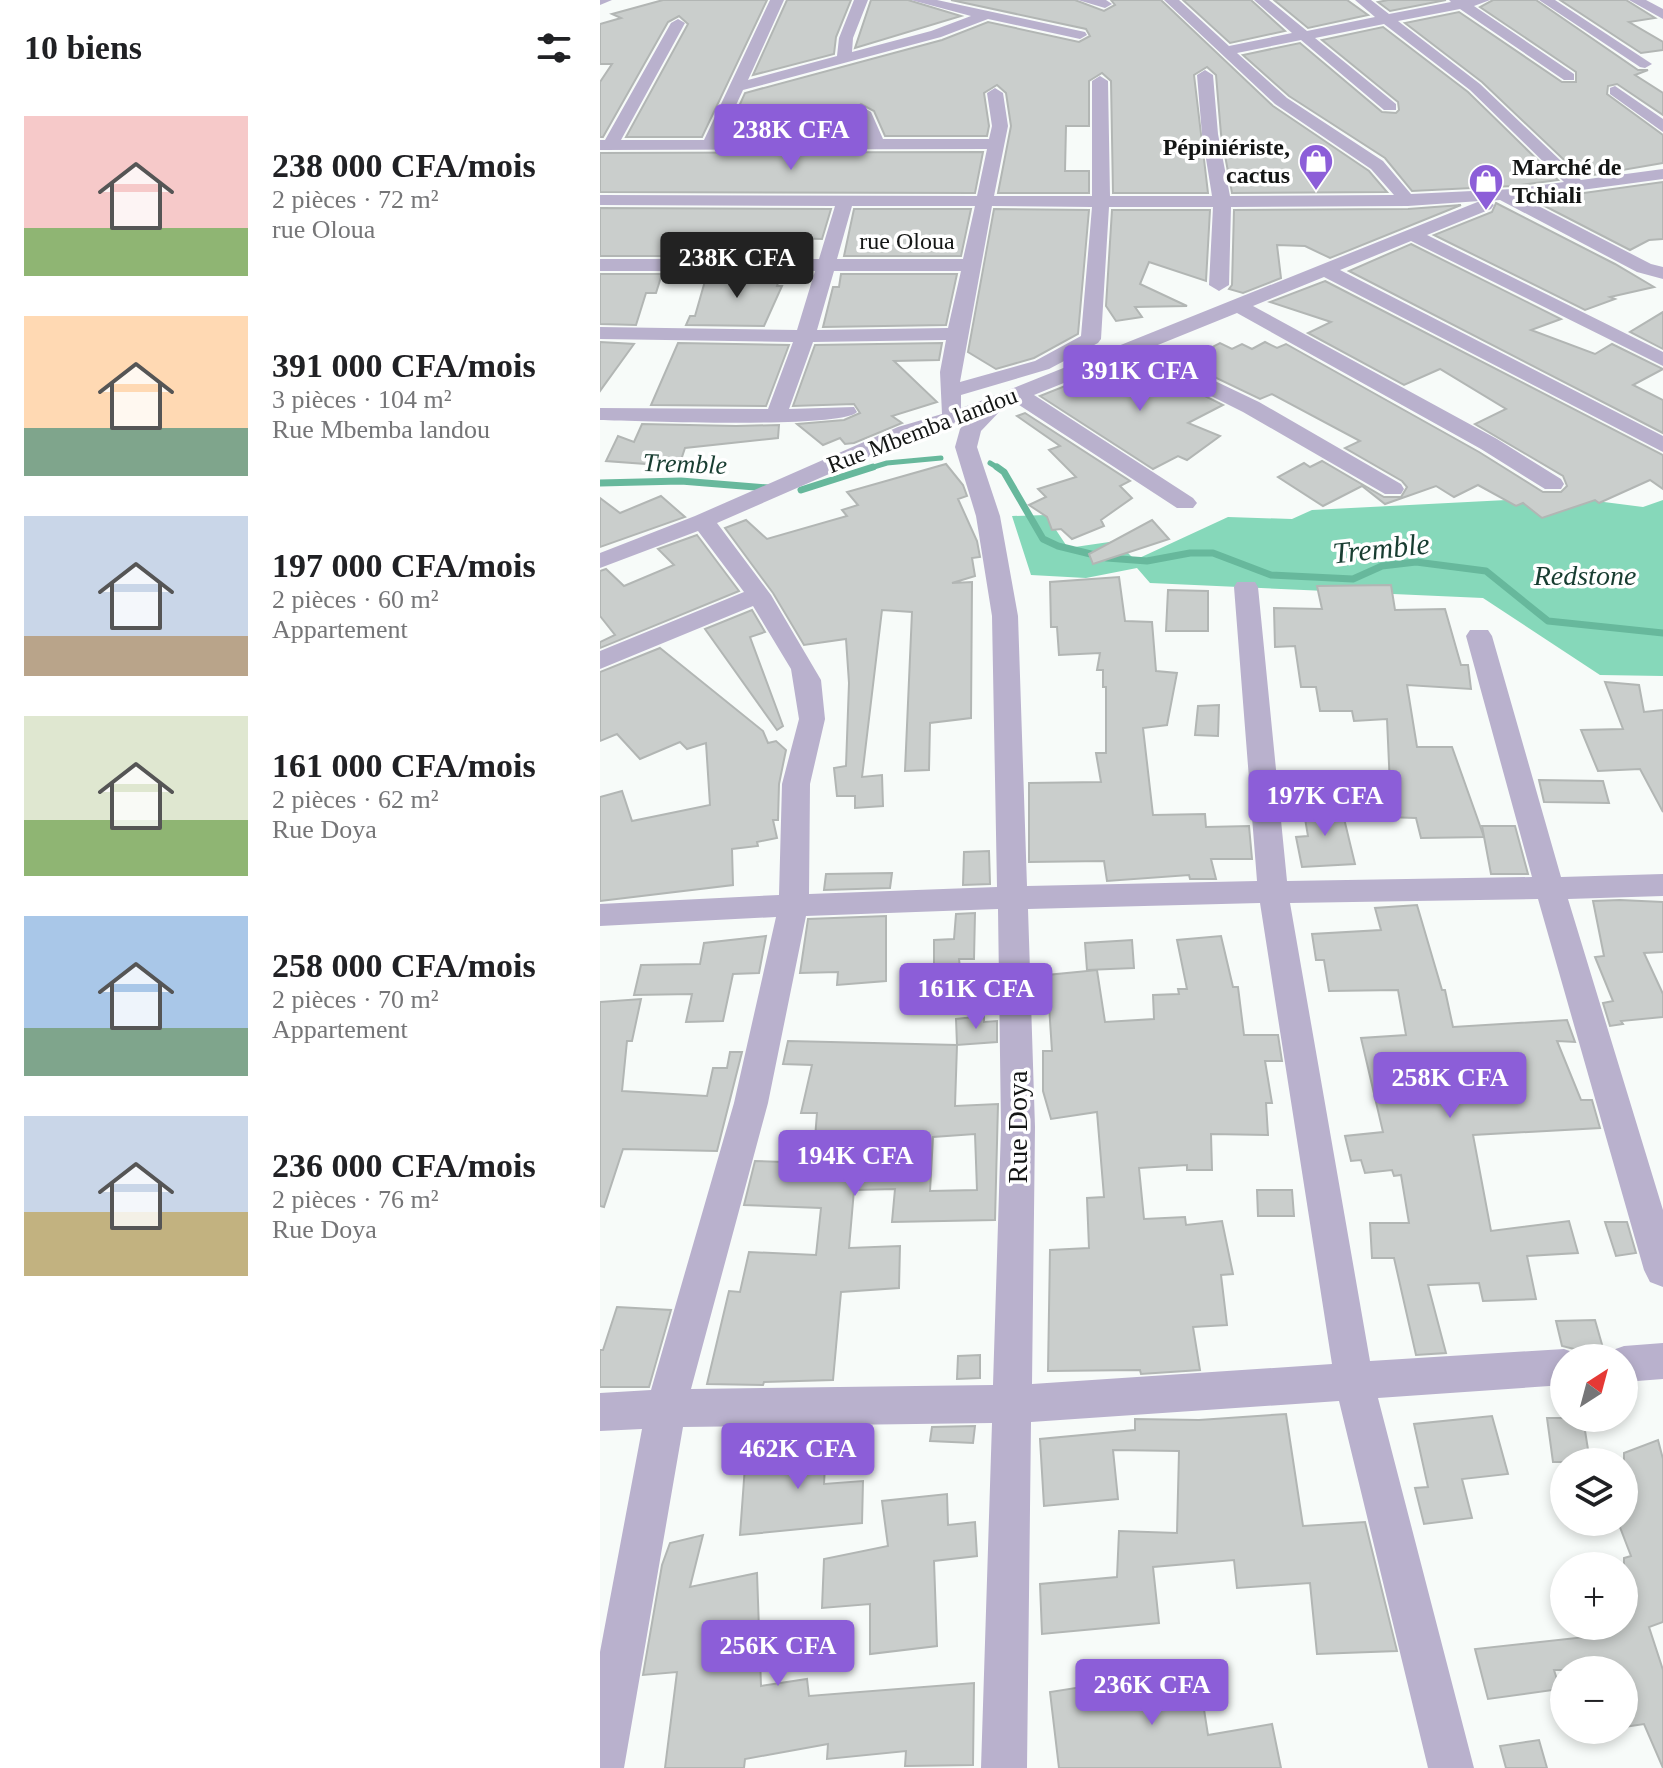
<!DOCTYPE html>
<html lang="fr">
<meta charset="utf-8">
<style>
:root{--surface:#fff;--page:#f2f2f2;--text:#202124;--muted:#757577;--accent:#8c5ed8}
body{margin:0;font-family:"Times New Roman",serif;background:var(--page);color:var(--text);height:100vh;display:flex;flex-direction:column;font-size:30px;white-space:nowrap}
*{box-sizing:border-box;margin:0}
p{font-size:26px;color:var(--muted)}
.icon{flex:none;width:44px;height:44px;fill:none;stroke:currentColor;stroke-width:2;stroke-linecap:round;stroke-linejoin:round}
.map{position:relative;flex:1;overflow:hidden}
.drawer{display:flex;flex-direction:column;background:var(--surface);width:600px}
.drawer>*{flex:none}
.needle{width:52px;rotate:36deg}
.buttons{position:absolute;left:950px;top:1344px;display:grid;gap:16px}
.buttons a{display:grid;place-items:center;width:88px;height:88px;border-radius:50%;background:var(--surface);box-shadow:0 4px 12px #0003;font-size:40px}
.price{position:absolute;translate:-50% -68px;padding:0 18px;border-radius:8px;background:var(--accent);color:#fff;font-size:26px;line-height:52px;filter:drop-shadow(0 2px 4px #0008)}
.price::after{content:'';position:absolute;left:50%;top:48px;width:24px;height:18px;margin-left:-12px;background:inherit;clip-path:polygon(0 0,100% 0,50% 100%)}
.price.current{background:#222;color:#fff}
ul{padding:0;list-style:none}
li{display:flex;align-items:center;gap:24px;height:200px;padding:0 24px}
li span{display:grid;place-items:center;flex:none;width:224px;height:160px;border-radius:0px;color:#555}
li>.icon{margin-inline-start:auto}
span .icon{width:96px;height:96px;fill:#fffc;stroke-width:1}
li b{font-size:34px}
h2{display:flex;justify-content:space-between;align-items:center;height:96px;padding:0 24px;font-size:34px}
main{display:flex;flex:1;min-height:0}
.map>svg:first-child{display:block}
.forest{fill:#86d8ba}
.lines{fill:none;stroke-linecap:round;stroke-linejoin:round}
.stream-far1{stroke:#67b89c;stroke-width:5}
.stream{stroke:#67b89c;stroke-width:7}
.building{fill:#cacecc;stroke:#b2b6b4;stroke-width:2;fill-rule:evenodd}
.minor{fill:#b9b1cd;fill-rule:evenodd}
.labels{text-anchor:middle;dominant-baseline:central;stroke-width:7;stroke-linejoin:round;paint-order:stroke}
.far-poi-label{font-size:24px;font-weight:bold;fill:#141615;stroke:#fff;text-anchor:end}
.far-street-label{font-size:24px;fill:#141615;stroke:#fff}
.far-water-label{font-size:26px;font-style:italic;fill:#183d31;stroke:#fff}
.park-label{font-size:28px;font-style:italic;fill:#183d31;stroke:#fff}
.street-label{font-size:28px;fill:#141615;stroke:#fff}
.water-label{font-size:30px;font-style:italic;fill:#183d31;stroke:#fff}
</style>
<main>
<section class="drawer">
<h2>10 biens<svg class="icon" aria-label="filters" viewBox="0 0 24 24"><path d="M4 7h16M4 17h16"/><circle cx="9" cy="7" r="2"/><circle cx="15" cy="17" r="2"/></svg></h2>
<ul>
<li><span style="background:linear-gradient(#f6c9c9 70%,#8fb573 0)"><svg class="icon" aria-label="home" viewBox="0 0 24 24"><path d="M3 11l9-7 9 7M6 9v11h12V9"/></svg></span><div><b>238 000 CFA/mois</b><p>2 pièces · 72 m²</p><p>rue Oloua</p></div></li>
<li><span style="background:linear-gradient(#ffd9b3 70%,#7fa58c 0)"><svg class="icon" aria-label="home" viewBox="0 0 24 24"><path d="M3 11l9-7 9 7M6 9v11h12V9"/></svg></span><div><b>391 000 CFA/mois</b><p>3 pièces · 104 m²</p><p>Rue Mbemba landou</p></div></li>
<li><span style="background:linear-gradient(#c9d6e8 75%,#b9a48a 0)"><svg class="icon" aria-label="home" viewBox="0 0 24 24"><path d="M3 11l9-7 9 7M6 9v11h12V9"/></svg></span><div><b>197 000 CFA/mois</b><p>2 pièces · 60 m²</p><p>Appartement</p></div></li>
<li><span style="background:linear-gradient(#dfe7d0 65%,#8fb573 0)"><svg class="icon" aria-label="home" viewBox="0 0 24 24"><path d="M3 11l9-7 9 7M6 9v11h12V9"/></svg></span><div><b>161 000 CFA/mois</b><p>2 pièces · 62 m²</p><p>Rue Doya</p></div></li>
<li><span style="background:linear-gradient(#a9c7e8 70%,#7fa58c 0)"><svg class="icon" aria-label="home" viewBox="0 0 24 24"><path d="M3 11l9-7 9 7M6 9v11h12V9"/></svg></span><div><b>258 000 CFA/mois</b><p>2 pièces · 70 m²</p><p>Appartement</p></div></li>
<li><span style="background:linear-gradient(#c9d6e8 60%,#c2b280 0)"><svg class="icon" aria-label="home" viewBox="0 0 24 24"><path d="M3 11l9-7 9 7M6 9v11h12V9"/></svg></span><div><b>236 000 CFA/mois</b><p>2 pièces · 76 m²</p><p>Rue Doya</p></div></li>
</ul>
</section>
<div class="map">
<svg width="1063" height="1768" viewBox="0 0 1063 1768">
<rect width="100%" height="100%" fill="#f7fbf9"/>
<path class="forest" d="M965,497L1043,507L1063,500V676L1000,675L883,598L550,583L537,568L486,578L431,575L412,516L446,515L468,548L516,541L535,560L628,517L692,519L712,510Z"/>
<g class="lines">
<g class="stream-far1">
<path d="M390,463L400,469"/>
<path d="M267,469L287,463L341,458"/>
</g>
<g class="stream">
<path d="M397,467L404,472L443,539L458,546L507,558L547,561L590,553H613L671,575L753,579L782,566L816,562L886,571L948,621L1063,633"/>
<path d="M0,483L81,481L168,488"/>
<path d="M201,490L273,467"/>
</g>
</g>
<g class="building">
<path d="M63,0H167L102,137H26L88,24L79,16L68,22L3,137H0V82L12,64H0V24L21,18L12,14Z"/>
<path d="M187,0H251L236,37L234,54L153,75Z"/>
<path d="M271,0H308L361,16L255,48Z"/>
<path d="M351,0H475L504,11L515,5L511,0H561L673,106L769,171L787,192L632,193L621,134L616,75L607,67L594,75L608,193H513L511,81L502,73L489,81V126H466L465,171H489V193H398L411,126L406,93L397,85L384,93L389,126L387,136H285L274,111L261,104L252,111L262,136L125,137L145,93L342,40L388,22L479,42L490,36L486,29Z"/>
<path d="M583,0H651L685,31L630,43Z"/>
<path d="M674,0H747L768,15L708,28Z"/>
<path d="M788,0H846L790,11L778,2Z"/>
<path d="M893,0H936L1038,70H1048L1035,75L1063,93V115L1017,84L1008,86L1007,94L1063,135V163L982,177L882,82L805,23L859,12L962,82H976V72L880,7Z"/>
<path d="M960,0H1026L1055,18L1029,22L1063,42V50L1041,53Z"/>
<path d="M783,27L868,92L958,180L913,186L812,191L785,158L689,96L643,55L700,43L782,112L796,113L799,110L798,102L722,40Z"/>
<path d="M383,152L375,193L0,192V153Z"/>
<path d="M1063,182V239L1049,240L1030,250L933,200Z"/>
<path d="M896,203L1015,264L1054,287L1010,297L1015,299L985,310L834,235L892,212Z"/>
<path d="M861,205L730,258L705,246L677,245L681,278L643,293L629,289L632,285L634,210L808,209Z"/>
<path d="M0,208L231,209L222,239L191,238L186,256H0Z"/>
<path d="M254,209H371L361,256H244Z"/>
<path d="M394,209L489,210L478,334L434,358L396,369L368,352Z"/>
<path d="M512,210H610L606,281L549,262L540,284L587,306L535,307L542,317L516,321L506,306Z"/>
<path d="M811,244L961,319L931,330L995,354L1012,344L1063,369L1033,385L1063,400V433L749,271Z"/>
<path d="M0,274H62L56,293H46L36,325L0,324Z"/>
<path d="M107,274H181L177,286H182L164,326L86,325L90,316H95Z"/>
<path d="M241,274H357L346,325L223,327L233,287H239Z"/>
<path d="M725,281L1063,455V489L1050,480L999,503L995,500L942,518L923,503L916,506L878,485L854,497L836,486L785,504L762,486L723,506L678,477L704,463L710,467L722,461L784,497H801L807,487L802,481L745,448L760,441L672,394L660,399L583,362L620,343L632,349L642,344L652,349L665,342L677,348L686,344L879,452L943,492H961L967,486L963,476L875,424L906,409L840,369L804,385L708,333L731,322L670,302Z"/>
<path d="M1063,312V349L1030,332Z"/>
<path d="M0,342L34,344L0,391Z"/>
<path d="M78,343L189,345L166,406L51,405Z"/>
<path d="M342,343L339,360L294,361L337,402L292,416L302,423L254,443L245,444L240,438L223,445L197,424L244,420L260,413L254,404L193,406L215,345Z"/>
<path d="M537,362L623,405L588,423L620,436L587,460L578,456L553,469L440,396L495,374L503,379Z"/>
<path d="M425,413L530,481L520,486L532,498L501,520L504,526L472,539L461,529L452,530L447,517L429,505L446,497L438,489L476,477L449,450L460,446L417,416Z"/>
<path d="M42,424L136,426L179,425L178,438L85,448L81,460L87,463L86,467L6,461L18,436L34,442Z"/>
<path d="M346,464L363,485L367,496L358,499L377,541L380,557L372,558L375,576L352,583L372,582L371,718L330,723L329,770L305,771L312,612L282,610L262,777L282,775L283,806L255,808V796H237L234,768L246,766L249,683L246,639L204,645L173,593L125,528L146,520L167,539L247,516L242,510L258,505L247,492Z"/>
<path d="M61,496L85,517L0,547V498L20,513Z"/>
<path d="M552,520L569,539L493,564L489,554Z"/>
<path d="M97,535L139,591L0,648V642L15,635L0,616V571L6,569L24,586L74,565L58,549Z"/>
<path d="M519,577L525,621L552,622L556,671L577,673L567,725L543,728L553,815L605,814L606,827L649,826L652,859H611L616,879H590L589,875L507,881L504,861L429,862V783L501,782L496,753H506V687H503V670H497L500,653L459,655L457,627H451L450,582Z"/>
<path d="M791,585L795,610L845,609L861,665H868L871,689L807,685L817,747H852L884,837L821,838L816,818L756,816L751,786H790L787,719L754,721L752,711H720L716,687H701L695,646L675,647L674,608L722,609L717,586Z"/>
<path d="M568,590L608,591V631H566Z"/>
<path d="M152,610L165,632L150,637L183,726L177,730L105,629Z"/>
<path d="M60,648L163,731L168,743L176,741L186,750L179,784L178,820H173L177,838L157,842L158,846L132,849L133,885L0,901V797L22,791L32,821L110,805L106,743L87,749L80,742L40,759L17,734L0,741V672Z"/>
<path d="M1005,682L1039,685L1044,712L1063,710V812L1040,769L998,771L981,730L1023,729Z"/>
<path d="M619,705L618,736L595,735L598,706Z"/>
<path d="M939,780L1003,781L1009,803L944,802Z"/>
<path d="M741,806L755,864L702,867L696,837L708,836L703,807Z"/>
<path d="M882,826H915L928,874H891Z"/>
<path d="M389,851L390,884L363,885L364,852Z"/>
<path d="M292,873L290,888L224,890L226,874Z"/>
<path d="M1020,900L1063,902V952L1044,953L1063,994V1017L1021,1021L1023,1024L1010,1026L1003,1003L1013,1001L995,957L1004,956L993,901Z"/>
<path d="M817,905L842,990H845L853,1027L967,1020L975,1042L957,1041L981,1100H992L1000,1128L873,1135L891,1231L969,1221L978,1253L927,1256L936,1299L883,1301L879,1283L828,1285L846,1353L816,1355L794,1258H772L770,1223H809L801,1175L794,1176L792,1170L765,1173L761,1160L751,1161L745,1136L783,1132L761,1038L806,1035L798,990L729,991L724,960H716L712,934L781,930L775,908Z"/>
<path d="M375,913L374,959H359L361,976L334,978V940L354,939L356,914Z"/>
<path d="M286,916V981L237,985L238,972L200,973L208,919Z"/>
<path d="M166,936L159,973L133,974L123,1021L86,1022L92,994L34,995L41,965L100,964L104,943Z"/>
<path d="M621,936L633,987H638L644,1035H678L682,1061H665L672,1103H666L668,1135L611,1134L612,1170H587V1165L539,1168L544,1219L585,1217L586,1225L622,1221L633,1274L621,1275L627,1325L593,1327L600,1370L541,1374L540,1370L448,1371L450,1250L489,1248L487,1198L504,1197L497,1112L451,1119L443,1091V1051H452L447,975L497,970L505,1022L554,1019L553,995L579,994L578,989H587L577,940Z"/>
<path d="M532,940L534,968L487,970L485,943Z"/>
<path d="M41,999L32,1041H27L22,1091L107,1096L113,1068H127L130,1052H142L117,1151L23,1149L4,1207L0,1206V1002Z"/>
<path d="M384,1016V1022L397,1021V1042L357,1045L356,1019Z"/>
<path d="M188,1041L357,1045L355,1106L398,1104L395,1220L292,1222L295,1189L254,1190L249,1248L300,1246L299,1288L241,1292L233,1380L164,1382L163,1385L107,1384L129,1291L140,1292L149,1252L216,1255L221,1208L144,1205L155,1161L213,1163L217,1113H201L212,1065L183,1064ZM375,1134L377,1190L330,1191L333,1137Z"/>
<path d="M657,1190H692L694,1216H658Z"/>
<path d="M1005,1222H1027L1036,1253L1016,1256Z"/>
<path d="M17,1307L71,1310L49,1387H0V1350H3Z"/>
<path d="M995,1320L1003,1348L974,1349L962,1346L956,1321Z"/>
<path d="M380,1355V1378L357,1379L358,1356Z"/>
<path d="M686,1414L703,1526L765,1522L797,1651L717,1654L710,1583L637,1588L634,1560L553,1567L559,1623L442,1634L440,1584L517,1577L519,1531L577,1533L579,1451L513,1450L518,1499L444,1506L440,1439L535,1430V1419L599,1420Z"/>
<path d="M892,1416L908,1474L862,1479L872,1518L824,1524L815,1488L828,1487L814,1424Z"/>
<path d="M947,1418H983L990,1462H953Z"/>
<path d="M375,1426L373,1443L330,1441L332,1427Z"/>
<path d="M227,1428L224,1484L263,1481L262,1523L140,1535L145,1466L189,1463L192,1429Z"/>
<path d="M1058,1440L1063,1459V1622L1049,1627L1063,1670V1768L1044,1724L1024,1727V1670H954L960,1689L888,1699L875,1649L1013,1634L1009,1626H1024V1558L1031,1556L1018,1522H1024V1453Z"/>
<path d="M347,1494L348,1525L375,1522L377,1556L334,1561L337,1646L270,1654V1604L222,1608L224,1559L288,1546L282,1501Z"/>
<path d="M103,1535L90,1587L157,1573L161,1686L207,1679L209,1696L374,1683L373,1765L305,1766L306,1751L227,1759L228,1744L145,1759L144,1768H65L77,1672L43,1675L62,1565L70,1543Z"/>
<path d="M597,1665L608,1735L672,1724L681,1768H459L450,1692L533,1679L532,1674Z"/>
<path d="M939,1740L947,1768H906L900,1746Z"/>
</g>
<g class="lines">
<g class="minor">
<path d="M0,0H12L0,5Z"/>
<path d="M170,0H184L148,80L237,56L239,38L254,0H268L253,38L252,52L331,31L371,16L311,0H337L485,32L487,35L480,39L388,19L341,37L143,90L120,140L267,139L255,112L263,107L271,112L283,139H389L392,126L387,93L395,88L403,93L408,126L394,196H492V81L500,76L508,81L510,196H612L602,134L597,75L605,70L613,75L618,134L630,196L794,195L771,169L675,104L564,0H579L629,46L692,33L654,0H669L707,31L775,17L755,0H771L789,14L851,2L849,0H890L874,6L974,74V80H964L860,9L798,21L880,84L981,180L1063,169V179L923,198L1051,264L1063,267V279L1037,272L900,200L888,201L894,205L891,209L827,235L1063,352V366L811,241L740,270L1063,436V452L724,277L653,306L897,439L961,479L964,484L961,489H945L881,449L637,313L548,349L659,402L801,484L804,489L801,494H785L643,412L531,356L434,395L593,498L597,503L593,508H577L416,403L402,409L381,431L377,447L400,516L418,616L427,886L657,881L634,587L637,582H655L658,587L687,881L932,877L866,636L870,630H888L892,636L961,877L1063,874V896L968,899L1063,1210V1287L1050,1282L1044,1270L938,899L690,903L770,1361L964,1349L978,1354L979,1358H964V1385L778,1398L874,1768H828L739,1401L431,1422L427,1768H381L392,1423L83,1427L24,1768H0V1652L42,1429L0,1431V1393L51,1390L134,1103L176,917L0,926V904L179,895L182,784L199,719L191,669L153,606L0,669V651L144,592L98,531L0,568V553L95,516L298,427L342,414L340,372L346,340L213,342L189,409L254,407L257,412C243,429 35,421 0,420V408L168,409L193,342L0,339V327L197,330L215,271H0V259H219L235,206L0,205V195L377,196L387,149L0,150V140H5L71,23L78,19L85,23L21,140H104ZM784,24L870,90L964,182L913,189L811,194L783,161L687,98L637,53L701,40L784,110H796V104L715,38ZM880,201L386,399L361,408V395L449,369L498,343L501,339L509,207H613L609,285L619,291L629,285L631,207L808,206ZM252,206H375L363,259H237ZM392,206L492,207L481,336L435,361L360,382ZM234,271H361L348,328L217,330ZM368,419L360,429L355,447L376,516L392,616L397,887L209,894L210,784L225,719L221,680L171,595L117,523L314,437ZM660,903L732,1364L432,1384L435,1127L428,909ZM398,909L401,1127L393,1385L91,1389L168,1103L206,916Z"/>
<path d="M478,0H506L512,4L505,8Z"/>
<path d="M939,0H955L1052,64L1045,68L1040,67Z"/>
<path d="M1029,0H1046L1063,9V19Z"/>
<path d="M1015,86L1063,119V132L1010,94V88Z"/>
<path d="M1063,1343V1379L1024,1382V1358H1007L1010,1351L1024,1346Z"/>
</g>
</g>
<defs>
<g id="shop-pin" transform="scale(1.8)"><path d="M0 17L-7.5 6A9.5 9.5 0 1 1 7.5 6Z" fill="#8c5ed8" stroke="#fff"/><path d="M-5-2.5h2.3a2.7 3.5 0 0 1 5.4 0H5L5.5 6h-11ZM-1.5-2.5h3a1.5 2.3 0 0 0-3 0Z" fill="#fff"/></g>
</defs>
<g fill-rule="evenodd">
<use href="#shop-pin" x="716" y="161"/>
<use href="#shop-pin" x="886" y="181"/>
</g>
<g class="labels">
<g class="far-poi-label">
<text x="690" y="147">Pépiniériste,<tspan x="690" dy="28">cactus</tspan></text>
<text x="912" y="167" text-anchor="start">Marché de<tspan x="912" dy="28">Tchiali</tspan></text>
</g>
<g class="far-street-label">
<text x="307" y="241">rue Oloua</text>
<text transform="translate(322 430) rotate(-21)">Rue Mbemba landou</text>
</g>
<g class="far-water-label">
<text transform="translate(85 464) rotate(2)">Tremble</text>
</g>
<g class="park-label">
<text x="985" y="575">Redstone</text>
</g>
<g class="street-label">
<text transform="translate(417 1127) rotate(-90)">Rue Doya</text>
</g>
<g class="water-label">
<text transform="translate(781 548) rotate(-6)">Tremble</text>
</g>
</g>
</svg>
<div class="buttons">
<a><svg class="needle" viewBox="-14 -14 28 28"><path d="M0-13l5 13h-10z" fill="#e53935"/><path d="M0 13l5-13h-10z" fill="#757577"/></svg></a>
<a><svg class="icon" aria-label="layers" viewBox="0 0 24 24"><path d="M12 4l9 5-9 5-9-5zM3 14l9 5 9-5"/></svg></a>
<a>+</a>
<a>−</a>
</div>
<b class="price" style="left:191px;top:172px">238K CFA</b>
<b class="price current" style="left:137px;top:300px">238K CFA</b>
<b class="price" style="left:540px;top:413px">391K CFA</b>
<b class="price" style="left:725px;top:838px">197K CFA</b>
<b class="price" style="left:376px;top:1031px">161K CFA</b>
<b class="price" style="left:850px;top:1120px">258K CFA</b>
<b class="price" style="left:255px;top:1198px">194K CFA</b>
<b class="price" style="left:198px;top:1491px">462K CFA</b>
<b class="price" style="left:178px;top:1688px">256K CFA</b>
<b class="price" style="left:552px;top:1727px">236K CFA</b>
</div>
</main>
